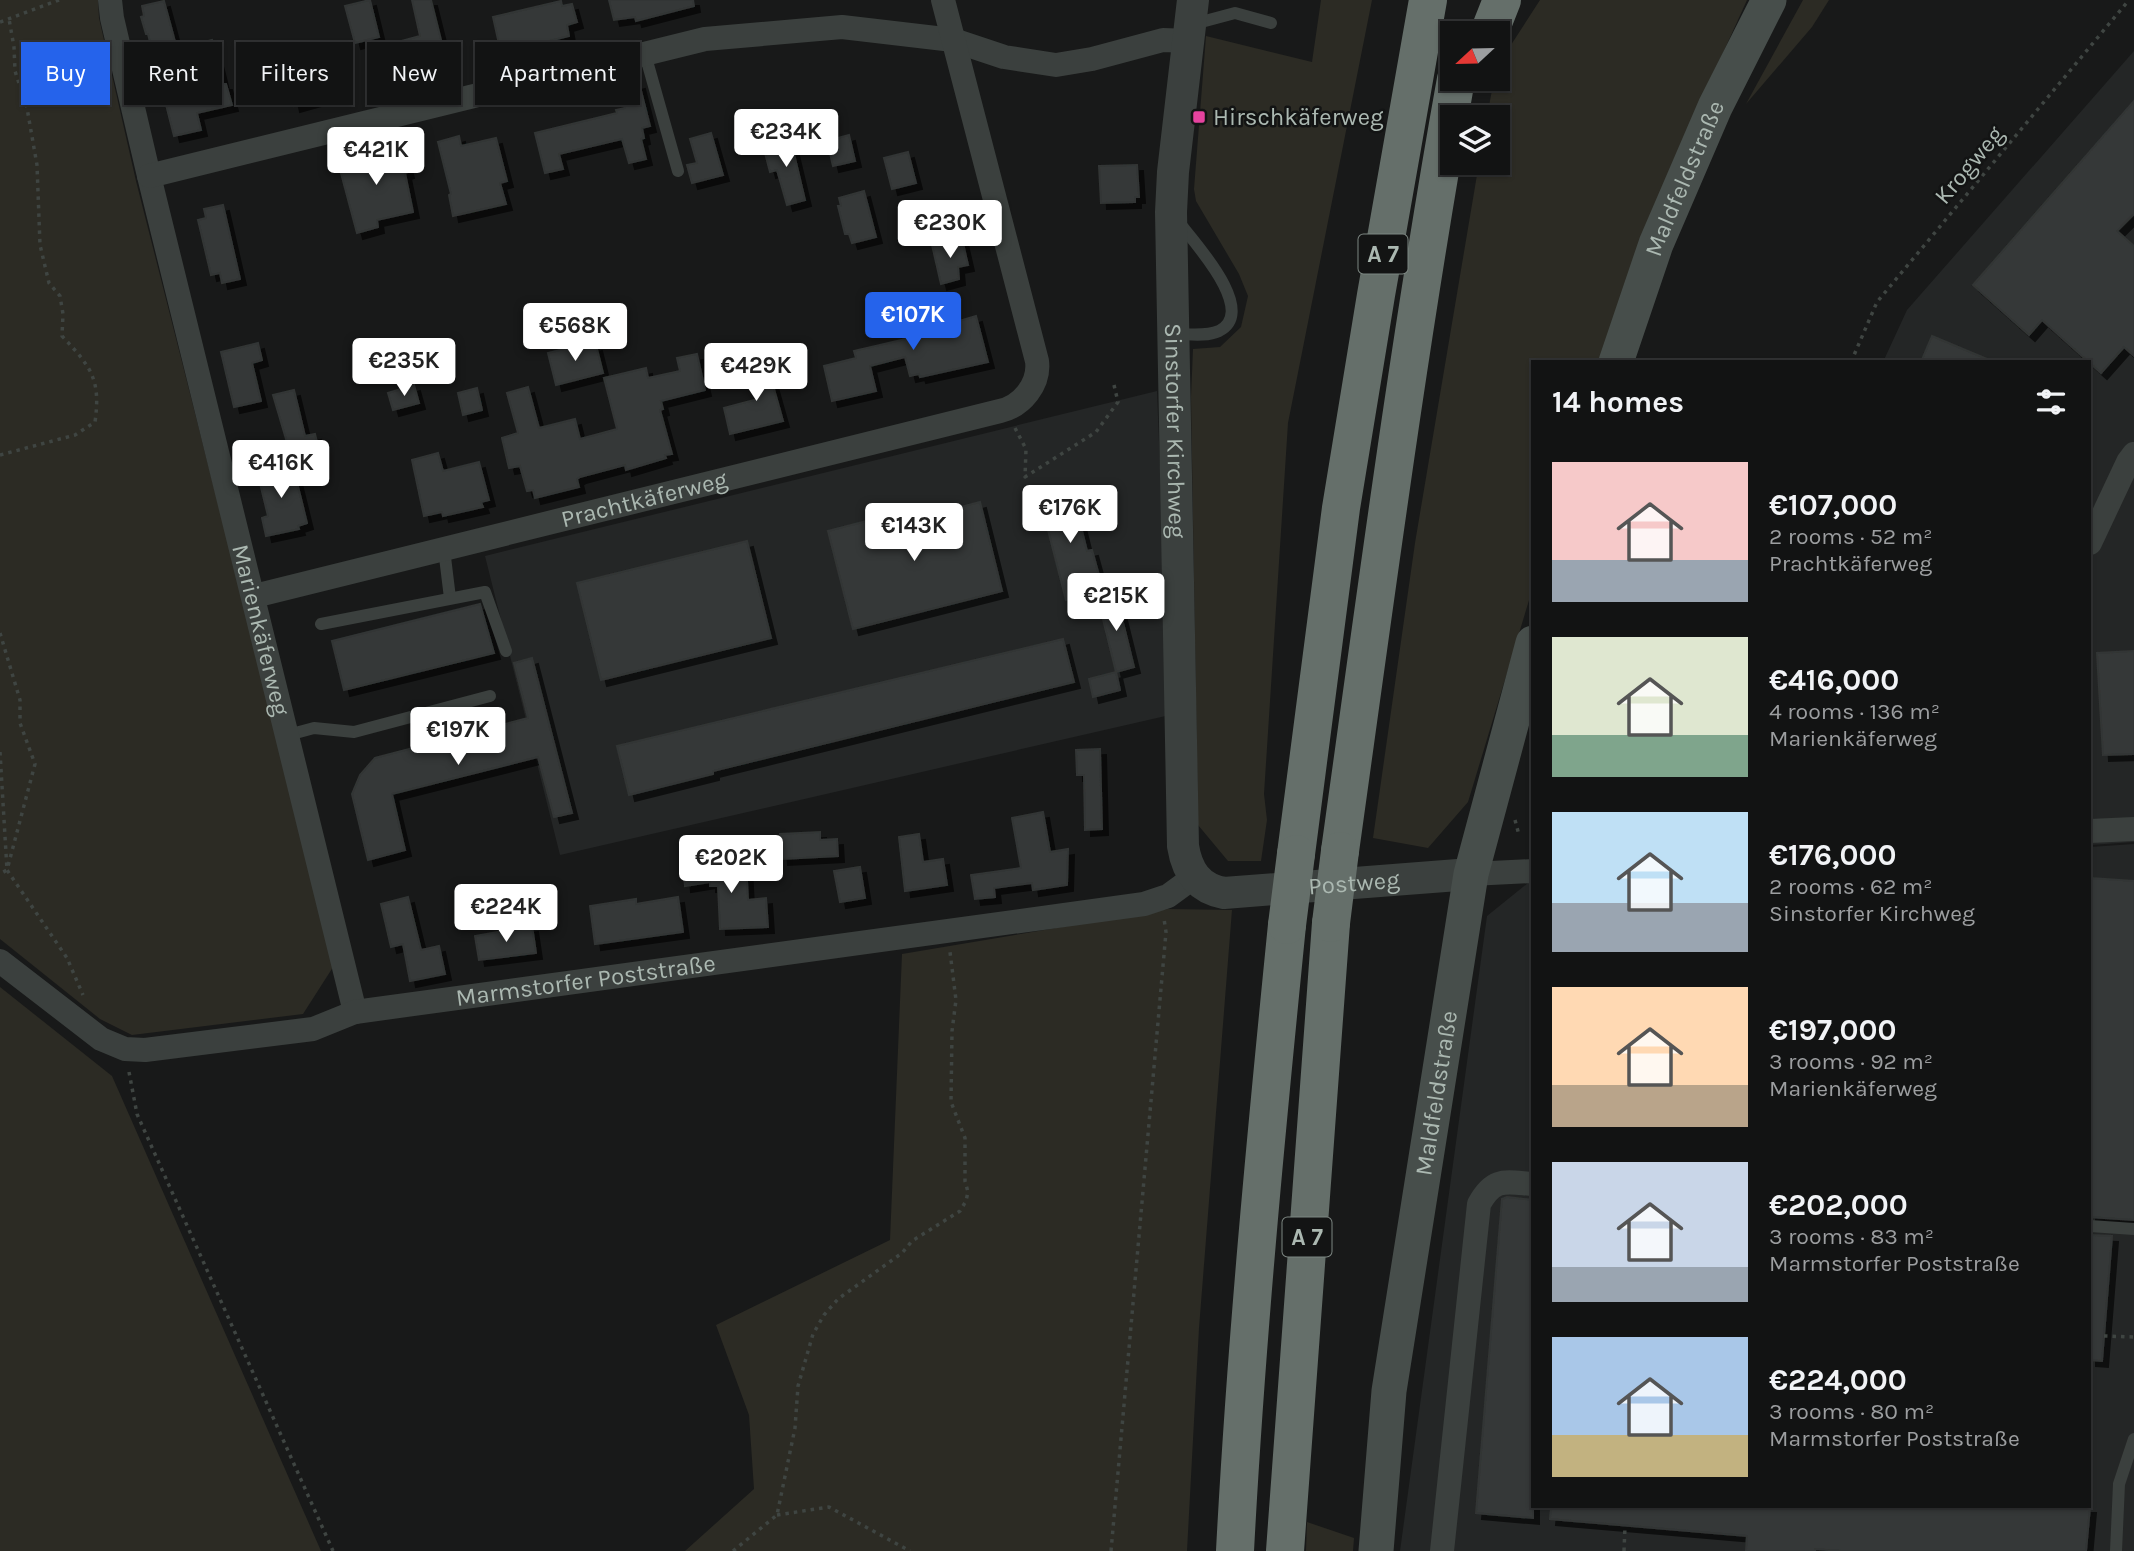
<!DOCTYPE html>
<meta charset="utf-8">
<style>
:root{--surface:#121313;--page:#1b1c1c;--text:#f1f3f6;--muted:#9c9ea0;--line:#313233;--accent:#2563eb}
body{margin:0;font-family:Karla,sans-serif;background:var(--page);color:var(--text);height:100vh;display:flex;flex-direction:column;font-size:26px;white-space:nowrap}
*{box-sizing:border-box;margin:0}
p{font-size:23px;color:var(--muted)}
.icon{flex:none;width:38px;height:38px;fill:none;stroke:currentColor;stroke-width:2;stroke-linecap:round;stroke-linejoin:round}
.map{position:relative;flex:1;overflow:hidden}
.details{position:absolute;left:1531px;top:360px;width:560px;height:1148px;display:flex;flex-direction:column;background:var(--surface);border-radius:0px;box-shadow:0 2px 5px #0004,0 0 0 2px var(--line)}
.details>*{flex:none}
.top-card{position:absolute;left:21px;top:42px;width:665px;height:63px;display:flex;gap:14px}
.needle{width:46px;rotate:248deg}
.fabs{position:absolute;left:1440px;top:21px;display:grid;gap:14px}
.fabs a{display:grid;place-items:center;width:70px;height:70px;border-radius:0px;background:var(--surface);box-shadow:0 2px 5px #0004,0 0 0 2px var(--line);font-size:35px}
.price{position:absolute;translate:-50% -60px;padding:0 16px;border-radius:7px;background:#fff;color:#222;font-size:23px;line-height:46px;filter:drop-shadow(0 2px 4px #0008)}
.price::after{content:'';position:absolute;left:50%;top:42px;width:21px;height:16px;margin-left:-10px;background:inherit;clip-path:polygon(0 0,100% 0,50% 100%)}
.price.active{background:var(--accent);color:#fff}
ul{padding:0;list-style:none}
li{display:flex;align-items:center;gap:21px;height:175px;padding:0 21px}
li span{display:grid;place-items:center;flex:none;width:196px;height:140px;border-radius:0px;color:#555}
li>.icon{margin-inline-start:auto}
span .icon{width:84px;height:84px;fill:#fffc;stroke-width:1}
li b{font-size:30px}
h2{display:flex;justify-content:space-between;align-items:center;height:84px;padding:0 21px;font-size:30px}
.pill{padding:0 24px;border-radius:0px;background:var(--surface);box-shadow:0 2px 5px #0004,0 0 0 2px var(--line);font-size:24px;line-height:63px}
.pill.active{background:var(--accent);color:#fff}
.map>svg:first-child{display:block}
.built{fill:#242626}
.green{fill:#2c2b24}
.building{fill:#353838;stroke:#323534;stroke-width:2;filter:url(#shadow)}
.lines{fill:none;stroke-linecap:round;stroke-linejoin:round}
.path{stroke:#3f4542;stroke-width:3.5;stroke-dasharray:3.5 5;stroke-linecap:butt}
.service{stroke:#3b403e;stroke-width:12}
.minor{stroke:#3b403e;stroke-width:24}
.tertiary{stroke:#3b403e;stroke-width:32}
.secondary{stroke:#474e4b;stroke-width:35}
.motorway{stroke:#656f6a;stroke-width:38}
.motorway-bridge{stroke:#656f6a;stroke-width:38}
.poi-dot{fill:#e6439f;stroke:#131414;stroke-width:2.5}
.labels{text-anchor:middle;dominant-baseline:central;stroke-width:5;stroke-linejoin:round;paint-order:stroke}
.shield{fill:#131414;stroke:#7d8782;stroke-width:2}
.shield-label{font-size:23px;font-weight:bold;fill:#abb8b1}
.poi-label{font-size:24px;fill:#abb8b1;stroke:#131414;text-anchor:start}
.street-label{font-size:24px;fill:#abb8b1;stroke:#131414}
</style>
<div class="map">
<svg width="2134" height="1551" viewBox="0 0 2134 1551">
<defs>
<filter id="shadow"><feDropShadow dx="6" dy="6" stdDeviation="0" flood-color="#0009"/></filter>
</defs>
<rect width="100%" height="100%" fill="#181919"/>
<g class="built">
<path d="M2134,51V842L2090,845V362H1883L1907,310Z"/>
<path d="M1157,391L1170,715L560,855L485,556Z"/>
<path d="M2134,844V1551H1400L1487,916L1528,883L1533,882V1507H2090V847Z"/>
</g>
<g class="green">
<path d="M0,0H98L99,18L136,181L335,964L303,1014L132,1035L100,1019L0,939Z"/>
<path d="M1321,0H1372L1288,423L1264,794L1267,820L1261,861H1228L1198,825L1191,397L1193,349L1220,347L1241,327L1248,296L1239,274L1196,201L1194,189L1206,36L1312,62Z"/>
<path d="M1540,0H1747L1673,163L1603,362H1533V587L1468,802L1428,848L1373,838L1415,543L1479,163H1498V117H1487L1494,79H1498V65Z"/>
<path d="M1803,0H1829L1812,27L1746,104Z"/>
<path d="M1168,909L1232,910L1199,1328L1187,1551H685L754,1489L749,1415L716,1325L890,1240L902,954Z"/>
<path d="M0,987L112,1076L321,1551H0Z"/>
<path d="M1307,1522L1354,1538L1353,1551H1306Z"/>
</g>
<g class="building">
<path d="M370,0L379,37L355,43L345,6Z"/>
<path d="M412,0H431L448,68L393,82L383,46L420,36Z"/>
<path d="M609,0H693L694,6L636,21L635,17L614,20Z"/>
<path d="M164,1L177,49L212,40L223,84H226L232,105L197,113L201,130L174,136L148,34H146L141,17L144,16L142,6Z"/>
<path d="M561,1L562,6L572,4L577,22L567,25L569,36L501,53L493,17Z"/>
<path d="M319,72L326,97L294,106L288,80Z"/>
<path d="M639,83L650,126L642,128L644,138L641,139L646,159L629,163L622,139L559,154L563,169L545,173L535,133L617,113L616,110L625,108L619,88Z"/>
<path d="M2134,101V214L2117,231L2134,246V356L2124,347L2101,373L2042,320L2029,335L1973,285Z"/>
<path d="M711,133L723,175L692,183L687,165L697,163L690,139Z"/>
<path d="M849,135L855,161L833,166L827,141Z"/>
<path d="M459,136L461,146L496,138L507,181L500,183L506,204L453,216L449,195L451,194L438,142Z"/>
<path d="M790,137L805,200L787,205L777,170L770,172L765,153L769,152L766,143Z"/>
<path d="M401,146L408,172L405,173L413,212L377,220L378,227L357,233L338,162Z"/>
<path d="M908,152L916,183L892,189L884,158Z"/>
<path d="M1137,165L1139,197H1135V202L1101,203L1099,166Z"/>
<path d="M864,191L876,237L852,243L849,234H845L838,206H841L839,198Z"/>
<path d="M223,205L240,279L222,283L220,273L211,275L198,220L206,218L204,209Z"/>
<path d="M962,239L968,265L958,267L959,279L941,284L932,245Z"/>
<path d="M944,302L949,324L976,316L988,362L920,377L919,374L910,376L905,357L870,366L876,391L832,401L824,366L856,358L854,351L910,338L904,312Z"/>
<path d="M1932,336L1994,362H1921Z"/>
<path d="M592,342L593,346L596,345L603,373L556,385L548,353Z"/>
<path d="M258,343L262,360L252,363L261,401L234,407L221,352Z"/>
<path d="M697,354L705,390L661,401L663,409L660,410L672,454L665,455L666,458L626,470L625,465L580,477L577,479L579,487L535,498L533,490L527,491L520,466L509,468L502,438L518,433L507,393L528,387L539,428L575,419L580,439L617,429L604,378L646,368L648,378L680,371L677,358Z"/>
<path d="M765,357L783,421L730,434L724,408L758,399L749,361Z"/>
<path d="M414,385L419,403L393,410L388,393Z"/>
<path d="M477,388L482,410L463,415L458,393Z"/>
<path d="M294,390L305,436L315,434L321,459L294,466L273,395Z"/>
<path d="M438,453L443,471L479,462L489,500L481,502L483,507L443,516L442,512L424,516L412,460Z"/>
<path d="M292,462L307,523L298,526L299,529L266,536L262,518L268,516L257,471Z"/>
<path d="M1071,487L1087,551L1092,550L1103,590L1066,600L1039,495Z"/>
<path d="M980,502L1002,591L853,629L828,531L917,508L919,518Z"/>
<path d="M747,541L771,638L601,680L577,583Z"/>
<path d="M1116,594L1134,667L1116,672L1098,599Z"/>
<path d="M480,604L494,653L344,690L332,641Z"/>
<path d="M1063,639L1074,682L713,771V774L629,795L617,746Z"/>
<path d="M2134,651V754L2103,755L2097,653Z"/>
<path d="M532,658L572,813L554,817L538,757L392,794L405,850L368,860L352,794L360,775L375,758L528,718L514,663Z"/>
<path d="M1116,672L1120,690L1093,697L1089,679Z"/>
<path d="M1100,749L1102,829L1085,830L1084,775H1077L1076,750Z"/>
<path d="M1043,812L1050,852L1068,849L1067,885L1033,890L1032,883L994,888L995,897L975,899L971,875L1021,868L1012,818Z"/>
<path d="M820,832V840L837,839L838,856L782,859L780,834Z"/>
<path d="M919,834L923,862L943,859L947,885L905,891L899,837Z"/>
<path d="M746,862L748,900L766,898L768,927L720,929L718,886H710V882L685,886L683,867Z"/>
<path d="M860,867L865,898L840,902L834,871Z"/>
<path d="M2090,878L2134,881V1220L2090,1217Z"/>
<path d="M408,897L421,950L439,946L445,974L410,981L403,944L391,947L381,904Z"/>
<path d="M678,897L683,932L595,944L590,906L636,899V904Z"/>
<path d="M532,926L536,953L479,960L475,936Z"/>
<path d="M1507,1197L1533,1200V1518L1476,1513L1502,1199Z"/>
<path d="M2090,1235L2112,1236L2102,1361L2090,1360Z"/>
<path d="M1551,1507H2090L2086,1551H1843L1815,1549V1551H1746L1747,1536L1550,1519Z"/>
</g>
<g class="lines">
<g class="path">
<path d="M0,22L59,0"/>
<path d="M1851,362L1877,302L2129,0"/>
<path d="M1015,428L1026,449L1025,477L1096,432L1118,402L1114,385"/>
<path d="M0,455L75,435L95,422C101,379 91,367 62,336L63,314L60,296L49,283L40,245L37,165L27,108L15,71L14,47L9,19"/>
<path d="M0,633L20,700V723L35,764L7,870L67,958L83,995"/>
<path d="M0,752L7,870L0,874"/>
<path d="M1515,820L1519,835"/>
<path d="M129,1072L137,1114L333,1551"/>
<path d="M2104,1336L2134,1337"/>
<path d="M777,1515L829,1507L910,1551"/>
<path d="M733,1551L777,1515L795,1428L798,1386L813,1334L824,1315L838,1299L902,1253L912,1241L960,1211L966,1201L968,1192L965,1181V1138L951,1102L952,1031L956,1000L950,952"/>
<path d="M1111,1551L1166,932L1164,919"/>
<path d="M1624,1551L1625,1526"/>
</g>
<g class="service">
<path d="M1190,25L1235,13L1271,23"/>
<path d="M645,54L678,171"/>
<path d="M1175,334C1188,334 1206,337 1219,331C1259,311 1193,241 1177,220"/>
<path d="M444,549L450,598"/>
<path d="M321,624L485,592L506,651"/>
<path d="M288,735L314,728L354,732L490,696"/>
<path d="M2090,1226L2134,1229"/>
<path d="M2116,1551L2119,1484L2134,1439"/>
</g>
<g class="minor">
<path id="s1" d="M110,0L112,18L149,176L355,1012"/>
<path d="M149,176L705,39L842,27L953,40L1004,57L1056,65L1092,59L1163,40L1189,41"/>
<path d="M2090,543L2128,462L2134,454"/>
<path id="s2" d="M254,596L1000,411C1022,406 1040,384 1037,361L943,0"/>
<path d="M2090,831L2134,829"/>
<path d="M1471,874L1533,871"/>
<path id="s3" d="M0,961L101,1039L125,1049L145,1050L313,1029L355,1012L1144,904L1168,896L1194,877"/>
<path d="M1442,1551L1479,1204C1494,1177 1505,1182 1533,1184"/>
</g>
<path class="tertiary" id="s4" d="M1193,0L1173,172L1171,212L1183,846C1187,871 1198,888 1224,893L1471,874"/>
<g class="secondary">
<path id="s5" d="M1616,362L1656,244L1715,107L1769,0"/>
<path id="s6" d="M1376,1551L1389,1391L1471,874L1533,643"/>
</g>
<g class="motorway">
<path d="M1489,33L1502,0"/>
<path d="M1340,851C1376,593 1410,335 1456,79"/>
<path d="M1296,854L1341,508L1376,295L1428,0"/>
<path d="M1235,1551C1246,1342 1266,1134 1287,925"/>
<path d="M1285,1551L1331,923"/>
</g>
<g class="motorway-bridge">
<path d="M1331,923L1340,851"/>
<path d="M1287,925L1296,854"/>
</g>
</g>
<rect class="poi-dot" x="1192" y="110" width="14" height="14" rx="3.5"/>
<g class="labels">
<g class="shield">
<rect x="1358.5" y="234.5" width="49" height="39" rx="5"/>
<rect x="1282.5" y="1217.5" width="49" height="39" rx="5"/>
</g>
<g class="shield-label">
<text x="1383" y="254">A 7</text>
<text x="1307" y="1237">A 7</text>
</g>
<g class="poi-label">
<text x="1213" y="117">Hirschkäferweg</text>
</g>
<g class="street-label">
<text transform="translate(1969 165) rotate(-50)">Krogweg</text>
<text stroke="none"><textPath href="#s5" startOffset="196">Maldfeldstraße</textPath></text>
<text stroke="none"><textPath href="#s4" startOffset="432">Sinstorfer Kirchweg</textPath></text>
<text stroke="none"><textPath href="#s2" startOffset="402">Prachtkäferweg</textPath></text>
<text stroke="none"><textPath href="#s1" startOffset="648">Marienkäferweg</textPath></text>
<text stroke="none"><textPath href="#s4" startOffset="1045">Postweg</textPath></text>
<text stroke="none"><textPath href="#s3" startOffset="621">Marmstorfer Poststraße</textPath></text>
<text stroke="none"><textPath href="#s6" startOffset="462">Maldfeldstraße</textPath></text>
</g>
</g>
</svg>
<div class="fabs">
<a><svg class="needle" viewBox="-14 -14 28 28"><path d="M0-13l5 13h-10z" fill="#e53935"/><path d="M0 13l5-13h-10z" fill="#9c9ea0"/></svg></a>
<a><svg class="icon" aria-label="layers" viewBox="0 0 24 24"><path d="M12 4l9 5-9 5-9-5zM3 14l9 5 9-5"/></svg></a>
</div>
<b class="price" style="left:786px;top:169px">€234K</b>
<b class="price" style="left:376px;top:187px">€421K</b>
<b class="price" style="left:950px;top:260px">€230K</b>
<b class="price active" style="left:913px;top:352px">€107K</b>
<b class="price" style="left:575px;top:363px">€568K</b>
<b class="price" style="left:404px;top:398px">€235K</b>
<b class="price" style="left:756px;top:403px">€429K</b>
<b class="price" style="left:281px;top:500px">€416K</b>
<b class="price" style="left:1070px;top:545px">€176K</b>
<b class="price" style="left:914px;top:563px">€143K</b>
<b class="price" style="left:1116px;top:633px">€215K</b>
<b class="price" style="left:458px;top:767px">€197K</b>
<b class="price" style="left:731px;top:895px">€202K</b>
<b class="price" style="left:506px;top:944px">€224K</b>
<div class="top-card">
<a class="pill active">Buy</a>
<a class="pill">Rent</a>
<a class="pill">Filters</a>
<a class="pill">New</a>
<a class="pill">Apartment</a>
</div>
<section class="details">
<h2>14 homes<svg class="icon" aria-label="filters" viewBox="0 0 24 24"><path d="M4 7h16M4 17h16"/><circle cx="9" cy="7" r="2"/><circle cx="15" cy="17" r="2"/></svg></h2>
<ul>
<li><span style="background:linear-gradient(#f6c9c9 70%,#9aa5b1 0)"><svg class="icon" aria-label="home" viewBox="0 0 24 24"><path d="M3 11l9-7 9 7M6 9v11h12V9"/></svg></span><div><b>€107,000</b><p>2 rooms · 52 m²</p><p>Prachtkäferweg</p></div></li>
<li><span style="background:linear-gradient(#dfe7d0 70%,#7fa58c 0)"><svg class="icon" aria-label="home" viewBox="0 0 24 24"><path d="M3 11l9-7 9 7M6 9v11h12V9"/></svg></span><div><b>€416,000</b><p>4 rooms · 136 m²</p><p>Marienkäferweg</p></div></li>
<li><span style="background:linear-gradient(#bfe0f5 65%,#9aa5b1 0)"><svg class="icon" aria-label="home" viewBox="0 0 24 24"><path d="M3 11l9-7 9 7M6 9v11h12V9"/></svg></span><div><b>€176,000</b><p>2 rooms · 62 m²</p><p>Sinstorfer Kirchweg</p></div></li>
<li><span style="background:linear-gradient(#ffd9b3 70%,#b9a48a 0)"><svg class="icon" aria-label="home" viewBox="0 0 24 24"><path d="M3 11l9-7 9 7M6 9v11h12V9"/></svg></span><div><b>€197,000</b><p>3 rooms · 92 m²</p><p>Marienkäferweg</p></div></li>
<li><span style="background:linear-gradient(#c9d6e8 75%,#9aa5b1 0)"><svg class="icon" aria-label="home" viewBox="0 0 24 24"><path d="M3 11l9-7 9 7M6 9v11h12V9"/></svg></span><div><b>€202,000</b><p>3 rooms · 83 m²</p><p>Marmstorfer Poststraße</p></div></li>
<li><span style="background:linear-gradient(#a9c7e8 70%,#c2b280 0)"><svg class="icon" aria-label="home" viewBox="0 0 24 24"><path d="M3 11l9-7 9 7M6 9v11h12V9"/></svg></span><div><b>€224,000</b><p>3 rooms · 80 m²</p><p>Marmstorfer Poststraße</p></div></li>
</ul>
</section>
</div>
